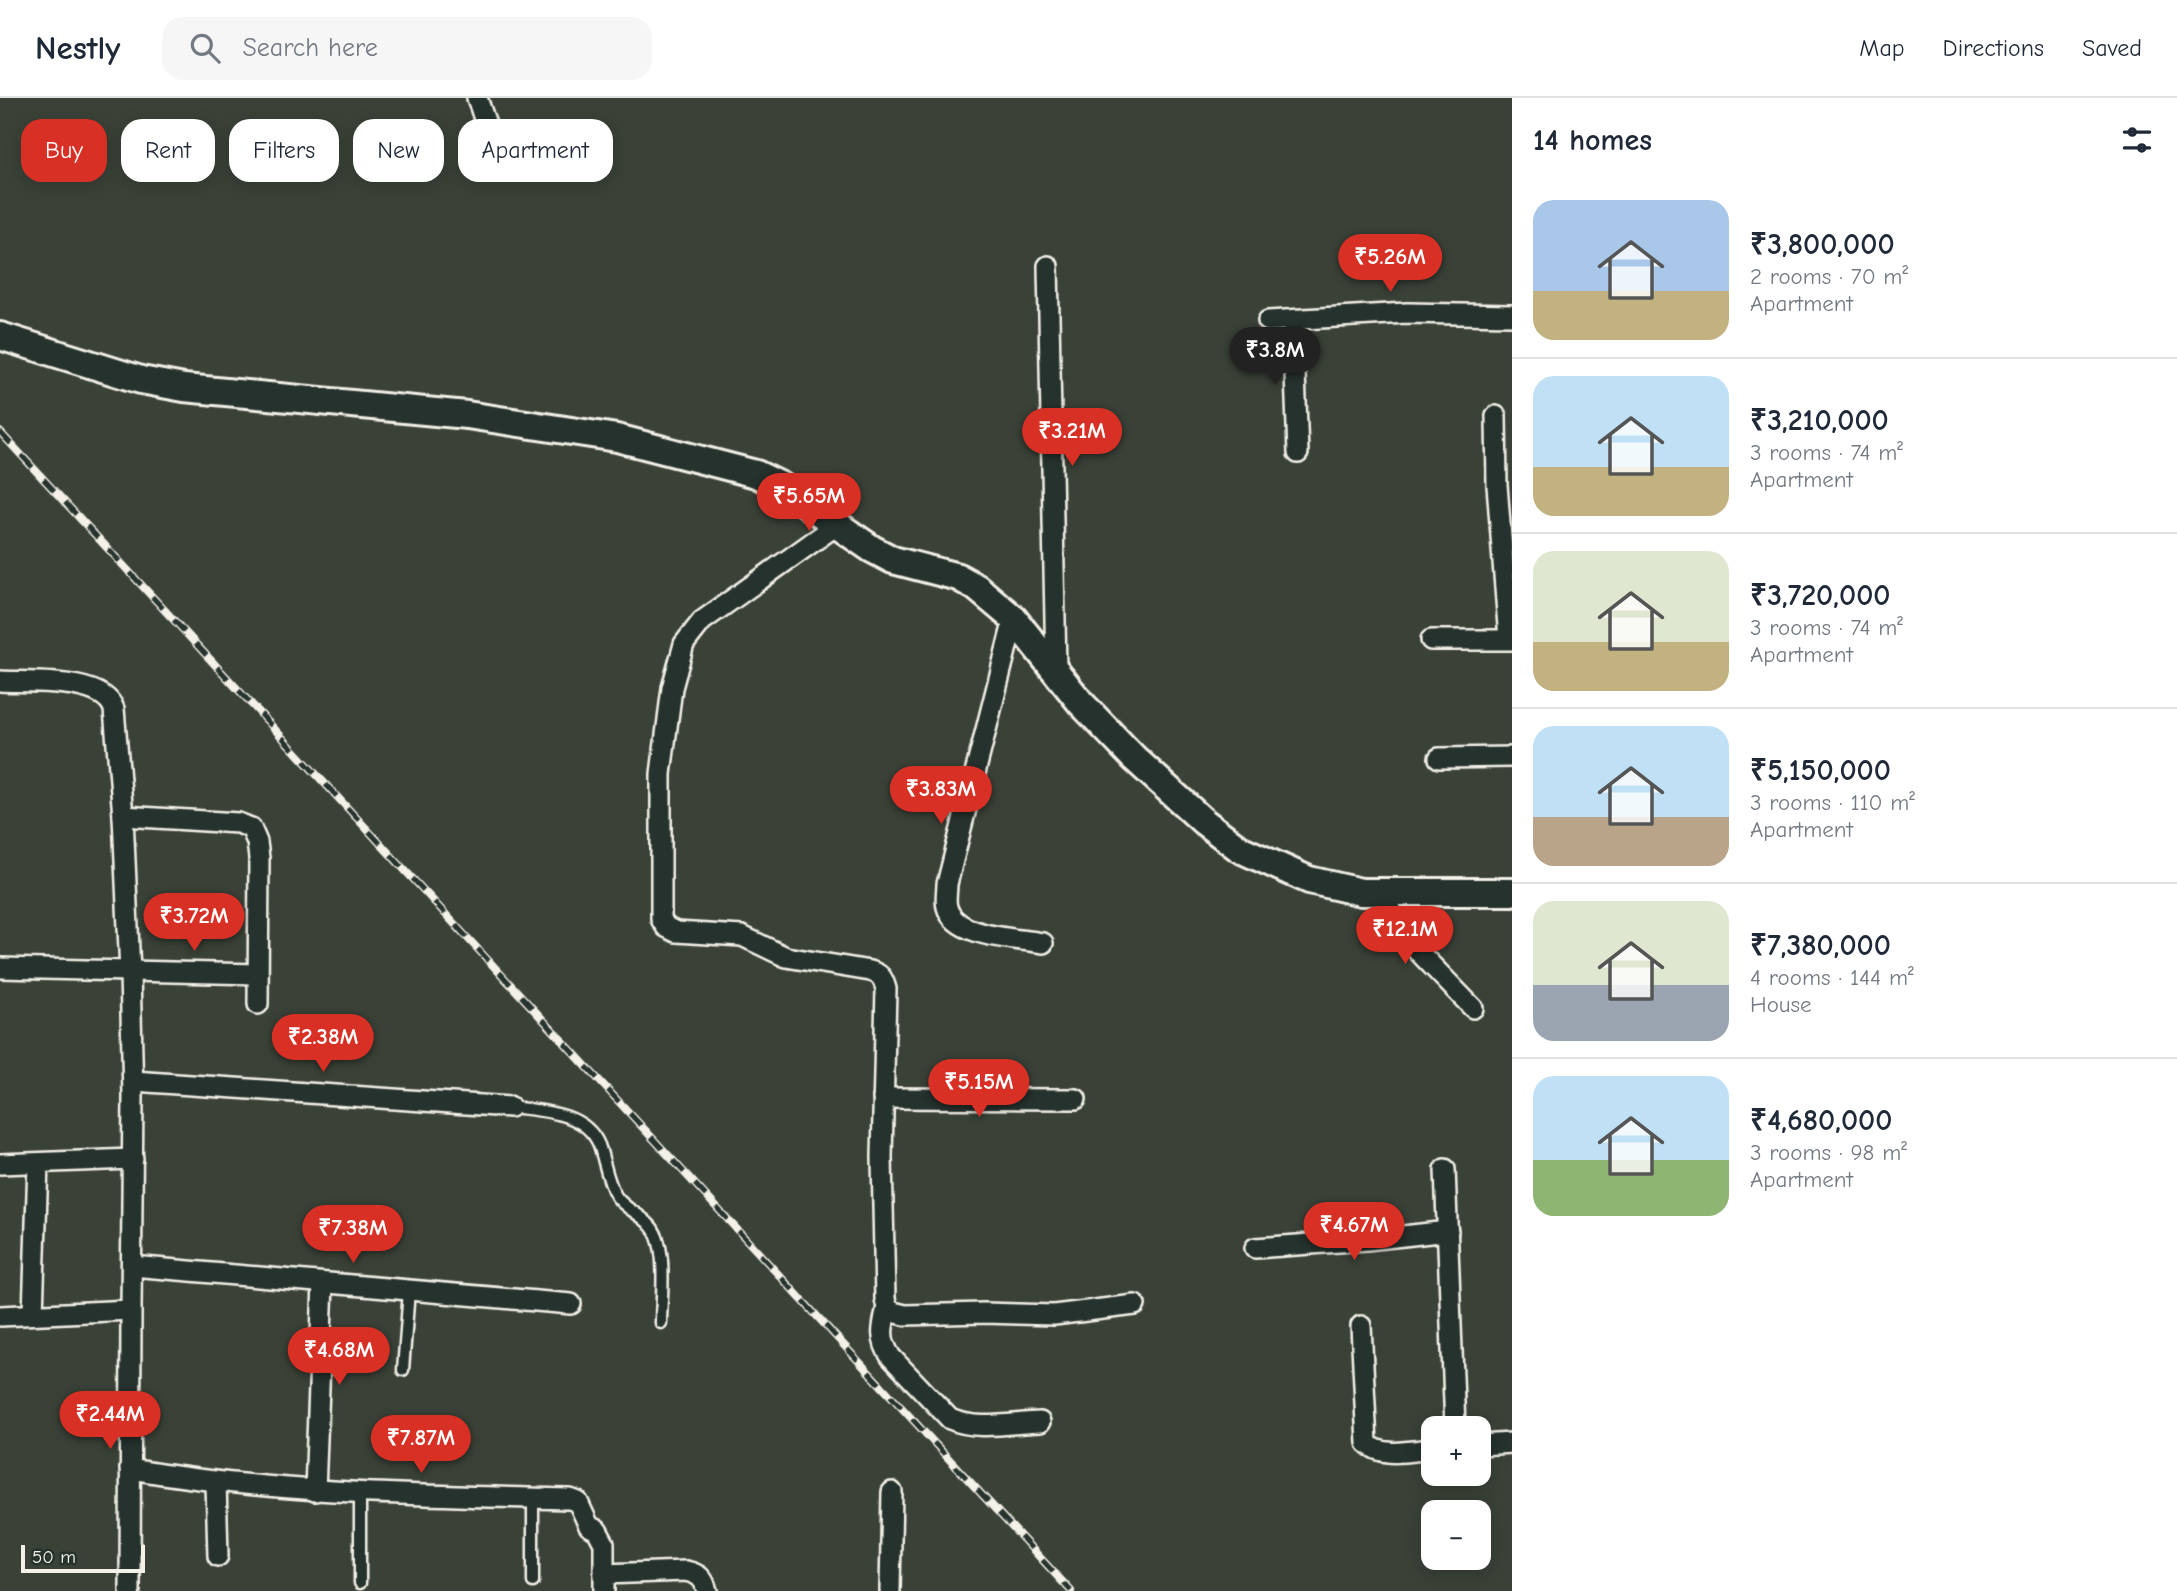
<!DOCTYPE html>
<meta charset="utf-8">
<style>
:root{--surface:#fff;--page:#f6f6f7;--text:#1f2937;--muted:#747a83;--line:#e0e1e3;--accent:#d93025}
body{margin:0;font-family:"Comic Neue",sans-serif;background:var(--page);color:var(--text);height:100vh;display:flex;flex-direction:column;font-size:26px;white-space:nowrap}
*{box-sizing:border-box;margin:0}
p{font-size:23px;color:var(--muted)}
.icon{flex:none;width:38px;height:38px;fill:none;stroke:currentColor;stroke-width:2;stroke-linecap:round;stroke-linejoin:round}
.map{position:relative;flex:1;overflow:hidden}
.side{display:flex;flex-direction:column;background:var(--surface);width:665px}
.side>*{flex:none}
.top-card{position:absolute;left:21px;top:21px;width:665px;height:63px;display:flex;gap:14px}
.tools{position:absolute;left:1421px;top:1318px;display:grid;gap:14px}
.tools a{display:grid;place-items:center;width:70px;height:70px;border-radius:14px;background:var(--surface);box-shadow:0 4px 18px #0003;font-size:35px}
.scale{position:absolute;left:21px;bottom:18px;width:124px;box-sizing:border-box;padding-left:7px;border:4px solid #f4f1e8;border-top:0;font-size:19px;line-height:24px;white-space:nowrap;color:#f4f1e8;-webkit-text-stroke:5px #26332d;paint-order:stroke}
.price{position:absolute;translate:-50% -60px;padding:0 16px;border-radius:24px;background:var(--accent);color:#fff;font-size:23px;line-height:46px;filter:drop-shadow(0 2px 4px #0008)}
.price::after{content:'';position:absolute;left:50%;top:42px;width:21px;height:16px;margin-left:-10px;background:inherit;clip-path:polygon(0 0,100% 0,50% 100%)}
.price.current{background:#222;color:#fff}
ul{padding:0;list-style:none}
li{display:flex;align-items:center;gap:21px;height:175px;padding:0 21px}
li+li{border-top:2px solid var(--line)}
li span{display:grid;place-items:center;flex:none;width:196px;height:140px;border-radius:21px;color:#555}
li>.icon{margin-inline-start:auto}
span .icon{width:84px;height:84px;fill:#fffc;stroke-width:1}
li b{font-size:30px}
h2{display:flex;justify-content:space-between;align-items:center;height:84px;padding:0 21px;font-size:30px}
.tag{padding:0 24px;border-radius:21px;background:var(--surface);box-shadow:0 4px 18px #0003;font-size:24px;line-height:63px}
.tag.current{background:var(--accent);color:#fff}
header{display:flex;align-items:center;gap:42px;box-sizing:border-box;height:98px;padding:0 35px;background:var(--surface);border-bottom:2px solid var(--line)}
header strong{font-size:33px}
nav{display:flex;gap:38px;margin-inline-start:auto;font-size:24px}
.search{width:490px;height:63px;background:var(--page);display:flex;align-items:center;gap:18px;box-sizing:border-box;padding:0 24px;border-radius:21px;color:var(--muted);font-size:26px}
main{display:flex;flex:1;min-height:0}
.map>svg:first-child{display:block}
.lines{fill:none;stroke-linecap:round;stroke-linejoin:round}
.lane-casing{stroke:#f4f1e8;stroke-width:15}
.street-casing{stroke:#f4f1e8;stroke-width:24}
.secondary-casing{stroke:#f4f1e8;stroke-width:32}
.lane{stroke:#26332d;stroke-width:10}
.street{stroke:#26332d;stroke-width:19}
.secondary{stroke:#26332d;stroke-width:26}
.rail-casing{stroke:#f4f1e8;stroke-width:8}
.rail{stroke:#26332d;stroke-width:5;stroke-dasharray:16;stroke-linecap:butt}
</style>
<header>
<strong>Nestly</strong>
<div class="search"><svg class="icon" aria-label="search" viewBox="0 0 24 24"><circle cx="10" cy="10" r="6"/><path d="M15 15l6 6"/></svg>Search here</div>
<nav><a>Map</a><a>Directions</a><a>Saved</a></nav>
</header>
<main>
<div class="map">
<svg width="1512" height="1493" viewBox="0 0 1512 1493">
<rect width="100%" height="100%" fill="#3a4238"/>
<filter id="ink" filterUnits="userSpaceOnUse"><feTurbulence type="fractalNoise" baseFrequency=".0143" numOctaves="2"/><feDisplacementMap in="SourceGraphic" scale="14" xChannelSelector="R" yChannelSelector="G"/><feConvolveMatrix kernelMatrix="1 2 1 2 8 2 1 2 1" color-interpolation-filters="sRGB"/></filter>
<g filter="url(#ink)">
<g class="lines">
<g class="lane-casing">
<g id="lane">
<path d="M510,1009C541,1013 585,1013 599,1047C605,1064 607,1083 616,1098C625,1111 639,1115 649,1126C669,1145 661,1199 661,1225"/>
<path d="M403,1272L409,1192"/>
<path d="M533,1484V1400"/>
<path d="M360,1485V1396"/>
</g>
</g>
<g class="street-casing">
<g id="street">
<path d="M477,0L491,41"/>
<path d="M1048,168L1056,572"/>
<path d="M1293,222L1298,355"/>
<path d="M1268,223L1407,215L1512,217"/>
<path d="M1496,318L1497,387L1509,541"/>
<path d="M838,426L702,523L684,546L672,590L661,676V821L666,829L676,834L742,838L786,859L870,873C881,876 883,880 886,891L882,1059L885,1201L887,1209L893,1214L905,1217L984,1215L1054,1217L1135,1207"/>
<path d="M1014,521L947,786C947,793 945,803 947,809C955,840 1016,840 1043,845"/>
<path d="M1431,542H1512"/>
<path d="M0,583C29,585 103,579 114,611L123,718L130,874L133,998L131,1212L0,1218"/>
<path d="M1439,660L1512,659"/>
<path d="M123,718L238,725L251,730L257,744L259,760L258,906"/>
<path d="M1382,794L1398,828L1410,845L1473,910"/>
<path d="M0,870L258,876"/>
<path d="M133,983L510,1009"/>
<path d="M883,1000L1076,1001"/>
<path d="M0,1066L133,1061"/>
<path d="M1445,1071L1455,1330"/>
<path d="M1255,1150L1367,1142L1448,1133"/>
<path d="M132,1168L571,1206"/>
<path d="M887,1209C882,1230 879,1241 891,1259L950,1321C977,1333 1011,1325 1040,1324"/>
<path d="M33,1216L38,1065"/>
<path d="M1361,1228L1367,1345C1382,1361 1413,1352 1433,1351"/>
<path d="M1479,1347L1512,1345"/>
<path d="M130,1371C276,1396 423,1397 570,1401L578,1404L589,1428L597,1432L604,1445V1493"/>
<path d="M216,1384L218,1458"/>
<path d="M315,1393L323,1185"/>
<path d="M604,1476L686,1473C699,1476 704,1480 707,1493"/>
<path d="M130,1493L131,1212"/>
<path d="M890,1493L892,1394"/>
</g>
</g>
<g class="secondary-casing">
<path id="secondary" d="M0,238L141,282L184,290L467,317L617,340L756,376L781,388L872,451L893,462L958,479L976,489L1014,521L1081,605L1134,660L1203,723L1240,751L1309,782L1361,794H1512"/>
</g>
<use href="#lane" class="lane"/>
<use href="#street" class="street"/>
<use href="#secondary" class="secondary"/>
<g class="rail-casing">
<path id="rail" d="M0,334L1071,1493"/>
</g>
<use href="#rail" class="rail"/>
</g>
</g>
</svg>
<div class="tools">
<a>+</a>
<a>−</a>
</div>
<div class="scale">50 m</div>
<b class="price" style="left:1390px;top:196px">₹5.26M</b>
<b class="price current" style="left:1275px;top:289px">₹3.8M</b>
<b class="price" style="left:1072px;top:370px">₹3.21M</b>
<b class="price" style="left:809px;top:435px">₹5.65M</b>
<b class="price" style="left:941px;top:728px">₹3.83M</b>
<b class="price" style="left:194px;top:855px">₹3.72M</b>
<b class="price" style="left:1405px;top:868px">₹12.1M</b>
<b class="price" style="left:323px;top:976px">₹2.38M</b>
<b class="price" style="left:979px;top:1021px">₹5.15M</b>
<b class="price" style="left:1354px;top:1164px">₹4.67M</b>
<b class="price" style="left:353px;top:1167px">₹7.38M</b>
<b class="price" style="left:339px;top:1289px">₹4.68M</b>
<b class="price" style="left:110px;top:1353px">₹2.44M</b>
<b class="price" style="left:421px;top:1377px">₹7.87M</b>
<div class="top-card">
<a class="tag current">Buy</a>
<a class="tag">Rent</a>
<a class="tag">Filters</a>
<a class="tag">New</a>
<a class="tag">Apartment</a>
</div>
</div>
<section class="side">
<h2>14 homes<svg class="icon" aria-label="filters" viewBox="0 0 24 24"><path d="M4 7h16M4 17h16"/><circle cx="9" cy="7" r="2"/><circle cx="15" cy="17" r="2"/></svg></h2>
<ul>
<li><span style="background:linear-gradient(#a9c7e8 65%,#c2b280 0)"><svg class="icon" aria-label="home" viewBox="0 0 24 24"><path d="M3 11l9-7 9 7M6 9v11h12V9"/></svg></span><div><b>₹3,800,000</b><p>2 rooms · 70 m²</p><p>Apartment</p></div></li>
<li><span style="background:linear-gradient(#bfe0f5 65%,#c2b280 0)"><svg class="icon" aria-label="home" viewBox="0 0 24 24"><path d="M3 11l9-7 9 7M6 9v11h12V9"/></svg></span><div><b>₹3,210,000</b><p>3 rooms · 74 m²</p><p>Apartment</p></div></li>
<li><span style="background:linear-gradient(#dfe7d0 65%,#c2b280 0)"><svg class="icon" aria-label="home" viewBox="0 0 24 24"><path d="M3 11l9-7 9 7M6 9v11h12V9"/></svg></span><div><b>₹3,720,000</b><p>3 rooms · 74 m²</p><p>Apartment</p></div></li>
<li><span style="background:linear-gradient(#bfe0f5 65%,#b9a48a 0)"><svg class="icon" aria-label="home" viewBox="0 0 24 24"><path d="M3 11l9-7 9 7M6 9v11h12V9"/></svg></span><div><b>₹5,150,000</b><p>3 rooms · 110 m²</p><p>Apartment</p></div></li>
<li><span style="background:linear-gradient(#dfe7d0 60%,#9aa5b1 0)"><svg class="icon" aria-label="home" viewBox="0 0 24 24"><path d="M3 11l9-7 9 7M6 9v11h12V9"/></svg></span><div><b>₹7,380,000</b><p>4 rooms · 144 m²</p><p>House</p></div></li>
<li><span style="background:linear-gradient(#bfe0f5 60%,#8fb573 0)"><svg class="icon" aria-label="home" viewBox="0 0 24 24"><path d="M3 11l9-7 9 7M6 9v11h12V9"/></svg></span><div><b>₹4,680,000</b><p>3 rooms · 98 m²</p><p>Apartment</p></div></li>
</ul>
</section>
</main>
